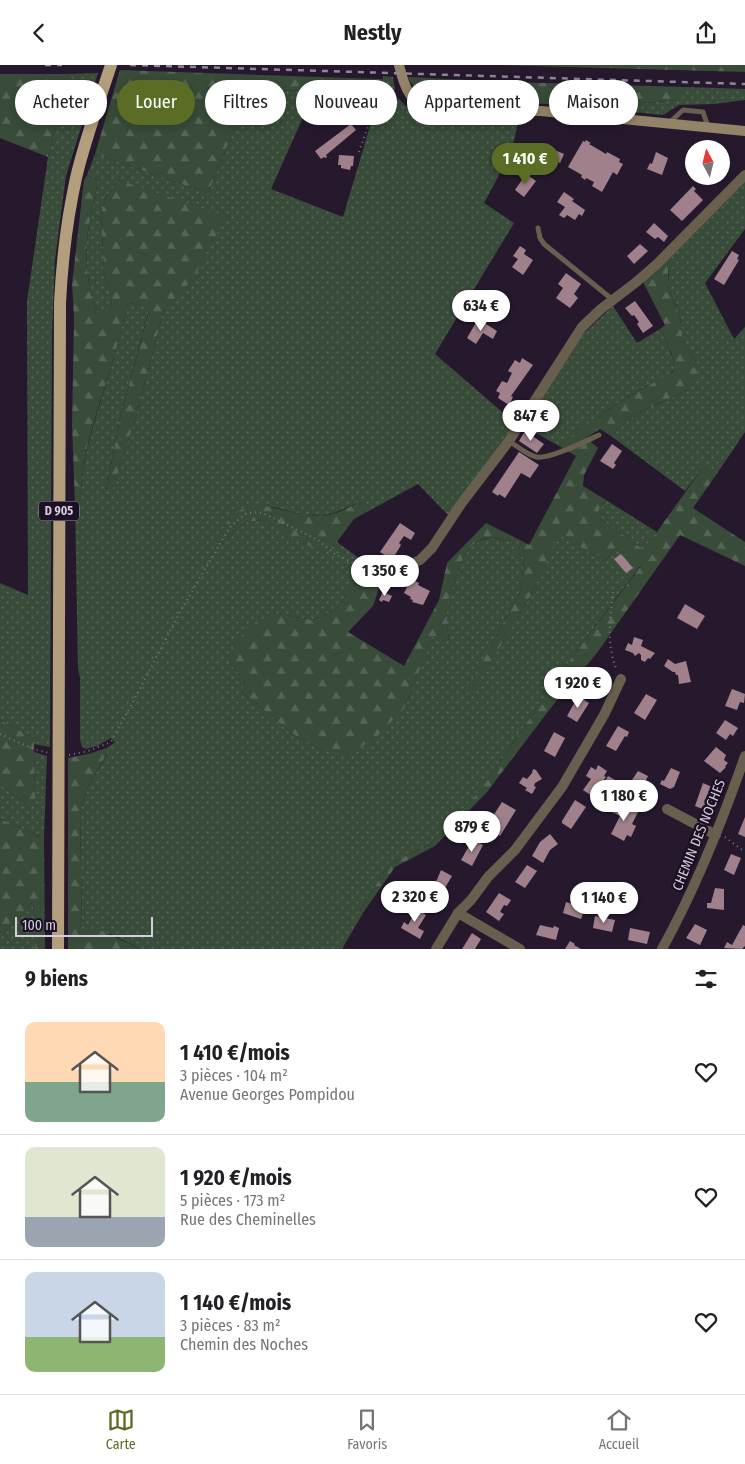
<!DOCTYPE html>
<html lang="fr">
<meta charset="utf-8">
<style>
:root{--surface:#fff;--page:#f6f6f6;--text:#202124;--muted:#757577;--line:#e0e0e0;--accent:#5b6d25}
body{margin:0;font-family:"Fira Sans Condensed",sans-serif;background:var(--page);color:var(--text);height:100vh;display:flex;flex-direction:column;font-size:19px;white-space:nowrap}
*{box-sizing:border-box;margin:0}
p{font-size:16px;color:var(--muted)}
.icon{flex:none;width:28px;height:28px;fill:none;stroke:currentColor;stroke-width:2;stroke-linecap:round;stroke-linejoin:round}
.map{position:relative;height:884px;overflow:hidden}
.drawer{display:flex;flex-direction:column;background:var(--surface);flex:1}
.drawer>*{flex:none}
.guide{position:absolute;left:15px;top:15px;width:715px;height:45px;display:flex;gap:10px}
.needle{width:32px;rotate:353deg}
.fabs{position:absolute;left:685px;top:75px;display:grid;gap:10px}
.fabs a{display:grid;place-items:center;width:45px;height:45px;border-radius:50%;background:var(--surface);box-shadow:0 2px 8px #0003;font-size:25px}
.scale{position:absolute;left:15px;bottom:12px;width:138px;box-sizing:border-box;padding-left:5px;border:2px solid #d6cedc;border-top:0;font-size:14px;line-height:18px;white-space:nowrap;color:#d6cedc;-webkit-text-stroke:4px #1c1024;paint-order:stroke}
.price{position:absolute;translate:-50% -42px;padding:0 11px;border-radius:18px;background:#fff;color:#222;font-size:16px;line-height:32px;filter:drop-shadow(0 1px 2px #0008)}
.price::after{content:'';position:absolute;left:50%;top:30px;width:15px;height:11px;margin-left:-8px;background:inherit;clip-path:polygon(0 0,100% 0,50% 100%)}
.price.on{background:var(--accent);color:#fff}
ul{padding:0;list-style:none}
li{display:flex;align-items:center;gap:15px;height:125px;padding:0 25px}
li+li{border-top:1px solid var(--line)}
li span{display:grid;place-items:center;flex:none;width:140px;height:100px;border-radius:10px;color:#555}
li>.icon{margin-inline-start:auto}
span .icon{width:60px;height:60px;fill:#fffc;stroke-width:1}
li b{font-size:21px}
h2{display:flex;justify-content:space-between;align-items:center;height:60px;padding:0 25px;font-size:21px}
.tag{padding:0 18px;border-radius:22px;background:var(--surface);box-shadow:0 2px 8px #0003;font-size:18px;line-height:45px}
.tag.on{background:var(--accent);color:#fff}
header{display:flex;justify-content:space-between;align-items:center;height:65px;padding:0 25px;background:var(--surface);font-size:22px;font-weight:700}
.dock{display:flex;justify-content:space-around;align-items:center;height:70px;border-top:1px solid var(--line);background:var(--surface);font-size:14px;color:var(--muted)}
.dock a{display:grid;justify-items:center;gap:2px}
.dock .on{color:var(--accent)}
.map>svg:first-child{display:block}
.grass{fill:url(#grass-dots)}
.forest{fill:url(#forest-firs)}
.building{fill:#a0808a}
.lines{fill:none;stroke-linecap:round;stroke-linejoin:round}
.path{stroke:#7d7384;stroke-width:2;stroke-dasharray:1 4;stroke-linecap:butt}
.lane{stroke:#685f4f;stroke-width:5}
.street{stroke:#685f4f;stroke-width:10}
.secondary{stroke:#928369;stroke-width:10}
.primary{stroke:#b39f7d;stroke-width:12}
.rail{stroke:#908697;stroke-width:2.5;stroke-dasharray:6 6;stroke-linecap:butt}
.labels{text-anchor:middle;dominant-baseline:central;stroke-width:5;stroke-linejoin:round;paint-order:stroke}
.shield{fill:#1c1024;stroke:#9e95a5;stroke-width:1}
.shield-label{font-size:12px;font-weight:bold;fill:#d6cedc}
.street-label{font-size:14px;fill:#d6cedc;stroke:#1c1024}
</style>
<header><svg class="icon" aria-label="back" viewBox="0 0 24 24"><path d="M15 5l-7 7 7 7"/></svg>Nestly<svg class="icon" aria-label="share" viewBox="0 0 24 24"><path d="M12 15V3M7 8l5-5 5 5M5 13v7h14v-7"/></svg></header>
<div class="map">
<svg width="745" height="884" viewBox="0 0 745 884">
<defs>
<pattern id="grass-dots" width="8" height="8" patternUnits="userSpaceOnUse" patternTransform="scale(1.25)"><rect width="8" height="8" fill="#384c39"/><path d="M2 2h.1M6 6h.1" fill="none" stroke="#546555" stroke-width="1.8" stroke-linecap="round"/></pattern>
<pattern id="forest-firs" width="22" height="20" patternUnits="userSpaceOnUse" patternTransform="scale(1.25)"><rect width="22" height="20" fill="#384c39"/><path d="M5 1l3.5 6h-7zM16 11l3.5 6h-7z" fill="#546555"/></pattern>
</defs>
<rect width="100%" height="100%" fill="#26192e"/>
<g class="grass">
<path d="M98,8L66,111L55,195L52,270L50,682L34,679V673L0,655V518L28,530L27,236L48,92L68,9Z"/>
<path d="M383,11L393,12L395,25L374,40L367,56L305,48L271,124L343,152L374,48L382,41L399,34L413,48L426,54L443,58L519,54L511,88L484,138L514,158L435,289L516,359L449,451L418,419L365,448L360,437L334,448L321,451L304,450L273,442L225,461L216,477L226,479L233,467L246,457L263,455L324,488L337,477L375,505L351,523L335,545L313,555L279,549L230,598L245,616L242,627L293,669L323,686L404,644L433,570L449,575C448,565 446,554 446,544C447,536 451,526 454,518C462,491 473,464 508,476L514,472L522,476L517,488L524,493L521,525L497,569L470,629L530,532L559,469L606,495L615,483L641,500L575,588L479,727L430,779L389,799L360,845L363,848L342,884H141L111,869L82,866L80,745L89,719L107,690V683L115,677L111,673L97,681L86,684L82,682L80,675V613L78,603L75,440H81C80,390 97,352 110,305C117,283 122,260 128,238L140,240L149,245L120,353L106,425L111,427L136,351L163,248L224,152L119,115L106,133L101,148L104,208L112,233L111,245L103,251L96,247C92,232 88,217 87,201C84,173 93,143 98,115L87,110L95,89L208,128L233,67L246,26L377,25L380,14H383Z"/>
<path d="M685,22L745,24V35L714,39L679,40L663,50L574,41L584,37L644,38L681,35Z"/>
<path d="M745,114V164L705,218L734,274L745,262V367L716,410L703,402L685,426L611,371L627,356L644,345L688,325L698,300L683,275L680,251L668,221L669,191Z"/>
<path d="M613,241L637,278L660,264C665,273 675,293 674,304C673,310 651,319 645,322C614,339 586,360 559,381L522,360L584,268Z"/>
<path d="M606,435L657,467L642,485L602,455L599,444Z"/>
<path d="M34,687L47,691L44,773L0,754V719L25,738L35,734Z"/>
<path d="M33,837L35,857V884H0V866L4,868Z"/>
</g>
<g class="forest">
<path d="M500,0H745V7Z"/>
<path d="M120,5L380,14L377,25L246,26L233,67L208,128L95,89Z"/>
<path d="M0,9H68L48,92L0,73Z"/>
<path d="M408,12L510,17L685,22L682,35L644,38L584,37L574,41L422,30L410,17Z"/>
<path d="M87,110L98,115C93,143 84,172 87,201C88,217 92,232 96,247L103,250L111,245L112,233L104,208L101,148L106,133L119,115L224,151L219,165L194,212L163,248L136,351L111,428L106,426L120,353L149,246L140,240L128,238C122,261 117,283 110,305C96,352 80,390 81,440H75L72,360L74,252L72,219L84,115Z"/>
<path d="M669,191L675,200L668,205V221L680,251L683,275L698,300L696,314L688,325L644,345L627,356L611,371L600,364L586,373L598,383L584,410L583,421L606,435L599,444L602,455L642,484L657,467L703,402L716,410L693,443L745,477V501L680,470L597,588L553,640L487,727L435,781L395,802L363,848L360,845L389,799L430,779L479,727L575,588L641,501L615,483L606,495L559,470L530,532L471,629L466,626L521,525L524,493L517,488L522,476L529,480L576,391L559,381L588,358L631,330L673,307C677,294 666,275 660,264L665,260L643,217Z"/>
<path d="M360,437L365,448L354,454L337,477L324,488L289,471L263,455L246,457L233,467L226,479L216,477C221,467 227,456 236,448C257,431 295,452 319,451C334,451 347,443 360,437Z"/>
<path d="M486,458L514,472L508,476C473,463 462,491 454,518C451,526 447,536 447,544C446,555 448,565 449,575L433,571L404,644L374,674L348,690L323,686L293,669L242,627L245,616L230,598L234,578L255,558L279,549L313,555L335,545L351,523L375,505L383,511L373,541L348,567L404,601L439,535L447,498Z"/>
<path d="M0,655L34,673L35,734L33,740L25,738L0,719Z"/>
<path d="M107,683V689L89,719L80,745L82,865H100L141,884H68V693L88,689Z"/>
<path d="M0,754L44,773L45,884H35V857L33,837L3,869L0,866Z"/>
</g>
<g class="building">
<path d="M351,59L356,65L326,90L327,92L326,93L324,92L321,94L315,86Z"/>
<path d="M586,75L591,78L589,79L606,89L607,87L620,94L619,97L623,99L617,110L613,107L602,127L592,121L594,117L586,113L585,115L581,112L582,110L568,102L583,76L585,77Z"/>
<path d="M540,79L564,89L560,98L536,87Z"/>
<path d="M656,87L668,93L662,110L647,104L650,98L652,99Z"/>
<path d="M339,90L354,91L353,101H351L350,105L341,103V100H338Z"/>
<path d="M526,109L536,116L524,132L515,125Z"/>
<path d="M693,121L696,124L694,126L703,135L682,156L670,145Z"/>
<path d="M564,127L574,134L572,136L585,145L582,151L579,149L575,155L567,150L564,153L559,150L565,142L557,137Z"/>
<path d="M654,158L668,171L664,177L658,172L655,174L646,167Z"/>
<path d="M640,179L648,186L634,199L627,191Z"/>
<path d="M520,181L526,185L524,189L533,195L523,210L512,202L518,194L513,191Z"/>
<path d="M732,186L739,190L737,194L739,195L724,220L714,214Z"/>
<path d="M566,208L581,219L574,229L578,233L570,243L556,233L563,223L558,219Z"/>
<path d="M635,236L653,261L643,268L637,259L639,257L634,250L632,251L625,243Z"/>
<path d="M478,254L497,266L493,274L483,268L476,279L467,273Z"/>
<path d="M522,293L533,300L511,331L513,332L509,340L498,333L500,328L496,326L502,316L507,318L512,308L508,306L515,295L520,298Z"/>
<path d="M525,366L544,379L537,388L519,376Z"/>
<path d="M612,379L622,386L614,398L616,400L613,404L600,396Z"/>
<path d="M519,387L539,400L530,413L521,408L505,433L499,429L498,431L492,427Z"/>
<path d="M400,458L415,468L411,475L404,471L399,478L401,480L392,495L380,487Z"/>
<path d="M621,489L633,503L626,508L614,494Z"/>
<path d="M411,514L419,518L418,520L430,526L423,540L412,537L413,535L410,534L411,532L404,528Z"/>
<path d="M383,527L392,531L389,537L383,535L382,537L379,535Z"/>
<path d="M685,539L705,551L697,564L677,553Z"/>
<path d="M634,572L643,575L641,581L655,588L650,594L648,593L645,597L641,595V590L639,588L635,591L633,588L625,585L628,578L632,580Z"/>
<path d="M668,594L675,599L686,596L691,617L679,619L678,610H676L675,607H673L664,601Z"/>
<path d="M732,624L745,629L744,638L740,637L737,645L725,641Z"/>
<path d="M646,629L657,635L645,655L634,648Z"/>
<path d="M578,631L589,638L577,657L567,651Z"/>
<path d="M725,655L738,663L733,671L730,669L726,675L716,668Z"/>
<path d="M618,661L629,667L627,672L625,671L616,686L606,681Z"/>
<path d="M554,667L565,673L555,692L544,686Z"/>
<path d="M716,682L726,690L724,695L728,698L725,701L726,702L720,708L704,696Z"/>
<path d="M598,700L607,706L604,711L606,712L595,726L596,725L602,729L607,720L604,718L608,711L617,716L603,741L591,734L595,728L592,731L583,725L591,714L586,711L591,702L596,705Z"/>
<path d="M671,703L680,707L674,722L670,724L660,719L662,715L664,716Z"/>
<path d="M533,704L536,705L542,714L535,718L534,721L536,722L532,729L525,725L527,723L519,718L523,712L527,714L532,708Z"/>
<path d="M638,706L648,711L642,724L641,723L638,727L628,721Z"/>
<path d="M703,718L714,723L710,733L713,734L712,736L710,741L707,740L705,745L695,741Z"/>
<path d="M575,735L586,742L571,764L562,758V756Z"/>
<path d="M502,737L516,745L500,771L491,765L498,753L493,751Z"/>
<path d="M617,737L638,747L632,759L636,761L631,772L627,770L624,776L611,769L620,751L612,747Z"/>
<path d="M745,752V772L738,769Z"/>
<path d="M550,769L558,779L550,785L543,798L532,791L540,777Z"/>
<path d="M473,774L483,780L472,801L461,795Z"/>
<path d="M731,789L741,793L734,810L724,805Z"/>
<path d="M527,800L537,806L525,823L515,817Z"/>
<path d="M441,805L452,811L442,828L432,822L433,821L432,820L434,816L436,817Z"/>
<path d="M616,820L630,825L626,836L612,831Z"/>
<path d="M715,823L724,824V845L707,843V838H711Z"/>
<path d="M499,828L511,835L507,841L504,840L500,847L504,849L499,856L486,847Z"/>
<path d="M566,837L585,843L581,854L563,848Z"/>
<path d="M414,842L426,850L418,863L424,866L420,874L401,863L404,857L408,860L413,851L409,846Z"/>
<path d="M595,851L615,855L612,867L593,863Z"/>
<path d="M695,859L707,865L700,880L686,873Z"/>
<path d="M540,860L553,863L554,861L559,863L556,875L536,870Z"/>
<path d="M743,860L745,861V881L742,884L724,883L727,877L732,880Z"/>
<path d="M630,863L650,867L647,879L628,875Z"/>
<path d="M472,868L481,874L475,884H462Z"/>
<path d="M570,876L575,879L574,880L581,884H565Z"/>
</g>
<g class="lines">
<g class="path">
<path d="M359,87L375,42L391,32L399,30"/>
<path d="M613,527C610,552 606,582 617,605"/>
<path d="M0,669L36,685L49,688"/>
<path d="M69,690L88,686L111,677L134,635L181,545L230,462L245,449L257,447L263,448L318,475L335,489L353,498L362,501L400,502"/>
<path d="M725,772L745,787"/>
</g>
<g class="lane">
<path d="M670,57L683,45L703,47L708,62"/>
<path d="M538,163L540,173L544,179L613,235"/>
<path d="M509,376C517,381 527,390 536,392C549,395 586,376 599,370"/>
</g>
<g class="street">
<path d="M409,500L420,495L432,483L461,439L509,376L582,262L601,244L635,218L657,199L745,110"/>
<path d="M667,744L716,770"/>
<path d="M458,848L520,884"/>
<path d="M436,884L458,848L471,835L488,812L515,785L562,722L604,650L621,614"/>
<path d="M662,884C696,823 722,757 745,691"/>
</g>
<path class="secondary" d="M399,0C405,25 410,39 437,45L541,46L745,66"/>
<path class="primary" d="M58,884L60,238C62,196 67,154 76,113C85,74 99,37 111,0"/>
<g class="rail">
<path d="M45,0H62"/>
<path d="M130,0L745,19"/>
</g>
</g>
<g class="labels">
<rect class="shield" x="39" y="436.5" width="40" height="19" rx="4"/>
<g class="shield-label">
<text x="59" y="446">D 905</text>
</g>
<g class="street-label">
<text transform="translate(699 770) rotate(-68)">CHEMIN DES NOCHES</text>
</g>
</g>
</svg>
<div class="fabs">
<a><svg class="needle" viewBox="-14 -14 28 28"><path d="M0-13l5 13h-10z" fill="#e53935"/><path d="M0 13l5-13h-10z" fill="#757577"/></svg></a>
</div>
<div class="scale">100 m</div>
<b class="price on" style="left:525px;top:120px">1 410 €</b>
<b class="price" style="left:481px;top:267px">634 €</b>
<b class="price" style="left:531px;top:377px">847 €</b>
<b class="price" style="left:385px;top:532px">1 350 €</b>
<b class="price" style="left:578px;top:644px">1 920 €</b>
<b class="price" style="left:624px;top:757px">1 180 €</b>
<b class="price" style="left:472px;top:788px">879 €</b>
<b class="price" style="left:415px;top:858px">2 320 €</b>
<b class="price" style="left:604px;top:859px">1 140 €</b>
<div class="guide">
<a class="tag">Acheter</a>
<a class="tag on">Louer</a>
<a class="tag">Filtres</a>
<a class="tag">Nouveau</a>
<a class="tag">Appartement</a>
<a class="tag">Maison</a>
</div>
</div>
<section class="drawer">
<h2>9 biens<svg class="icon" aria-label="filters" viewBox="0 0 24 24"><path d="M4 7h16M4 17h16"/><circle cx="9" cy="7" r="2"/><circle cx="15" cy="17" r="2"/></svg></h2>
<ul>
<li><span style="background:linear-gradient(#ffd9b3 60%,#7fa58c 0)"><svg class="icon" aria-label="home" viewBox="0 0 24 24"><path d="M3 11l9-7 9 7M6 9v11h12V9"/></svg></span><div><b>1 410 €/mois</b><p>3 pièces · 104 m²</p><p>Avenue Georges Pompidou</p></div><svg class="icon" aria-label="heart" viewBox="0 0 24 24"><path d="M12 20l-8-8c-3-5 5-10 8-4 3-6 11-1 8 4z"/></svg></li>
<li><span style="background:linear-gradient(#dfe7d0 70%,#9aa5b1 0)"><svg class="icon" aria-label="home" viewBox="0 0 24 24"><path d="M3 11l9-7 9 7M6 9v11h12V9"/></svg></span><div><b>1 920 €/mois</b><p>5 pièces · 173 m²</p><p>Rue des Cheminelles</p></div><svg class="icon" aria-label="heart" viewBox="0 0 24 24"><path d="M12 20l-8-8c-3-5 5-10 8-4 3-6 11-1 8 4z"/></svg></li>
<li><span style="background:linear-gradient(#c9d6e8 65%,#8fb573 0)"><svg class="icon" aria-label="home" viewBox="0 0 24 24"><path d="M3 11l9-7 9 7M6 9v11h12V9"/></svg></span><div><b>1 140 €/mois</b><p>3 pièces · 83 m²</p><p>Chemin des Noches</p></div><svg class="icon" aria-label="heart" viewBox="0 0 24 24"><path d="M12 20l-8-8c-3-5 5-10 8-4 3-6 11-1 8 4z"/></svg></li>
</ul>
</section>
<nav class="dock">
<a class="on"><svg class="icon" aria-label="map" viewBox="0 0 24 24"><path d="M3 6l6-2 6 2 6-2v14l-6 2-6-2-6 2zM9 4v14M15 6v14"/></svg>Carte</a>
<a><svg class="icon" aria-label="saved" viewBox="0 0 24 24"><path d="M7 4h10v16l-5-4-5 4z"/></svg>Favoris</a>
<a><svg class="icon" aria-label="home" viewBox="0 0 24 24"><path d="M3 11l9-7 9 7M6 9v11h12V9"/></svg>Accueil</a>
</nav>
